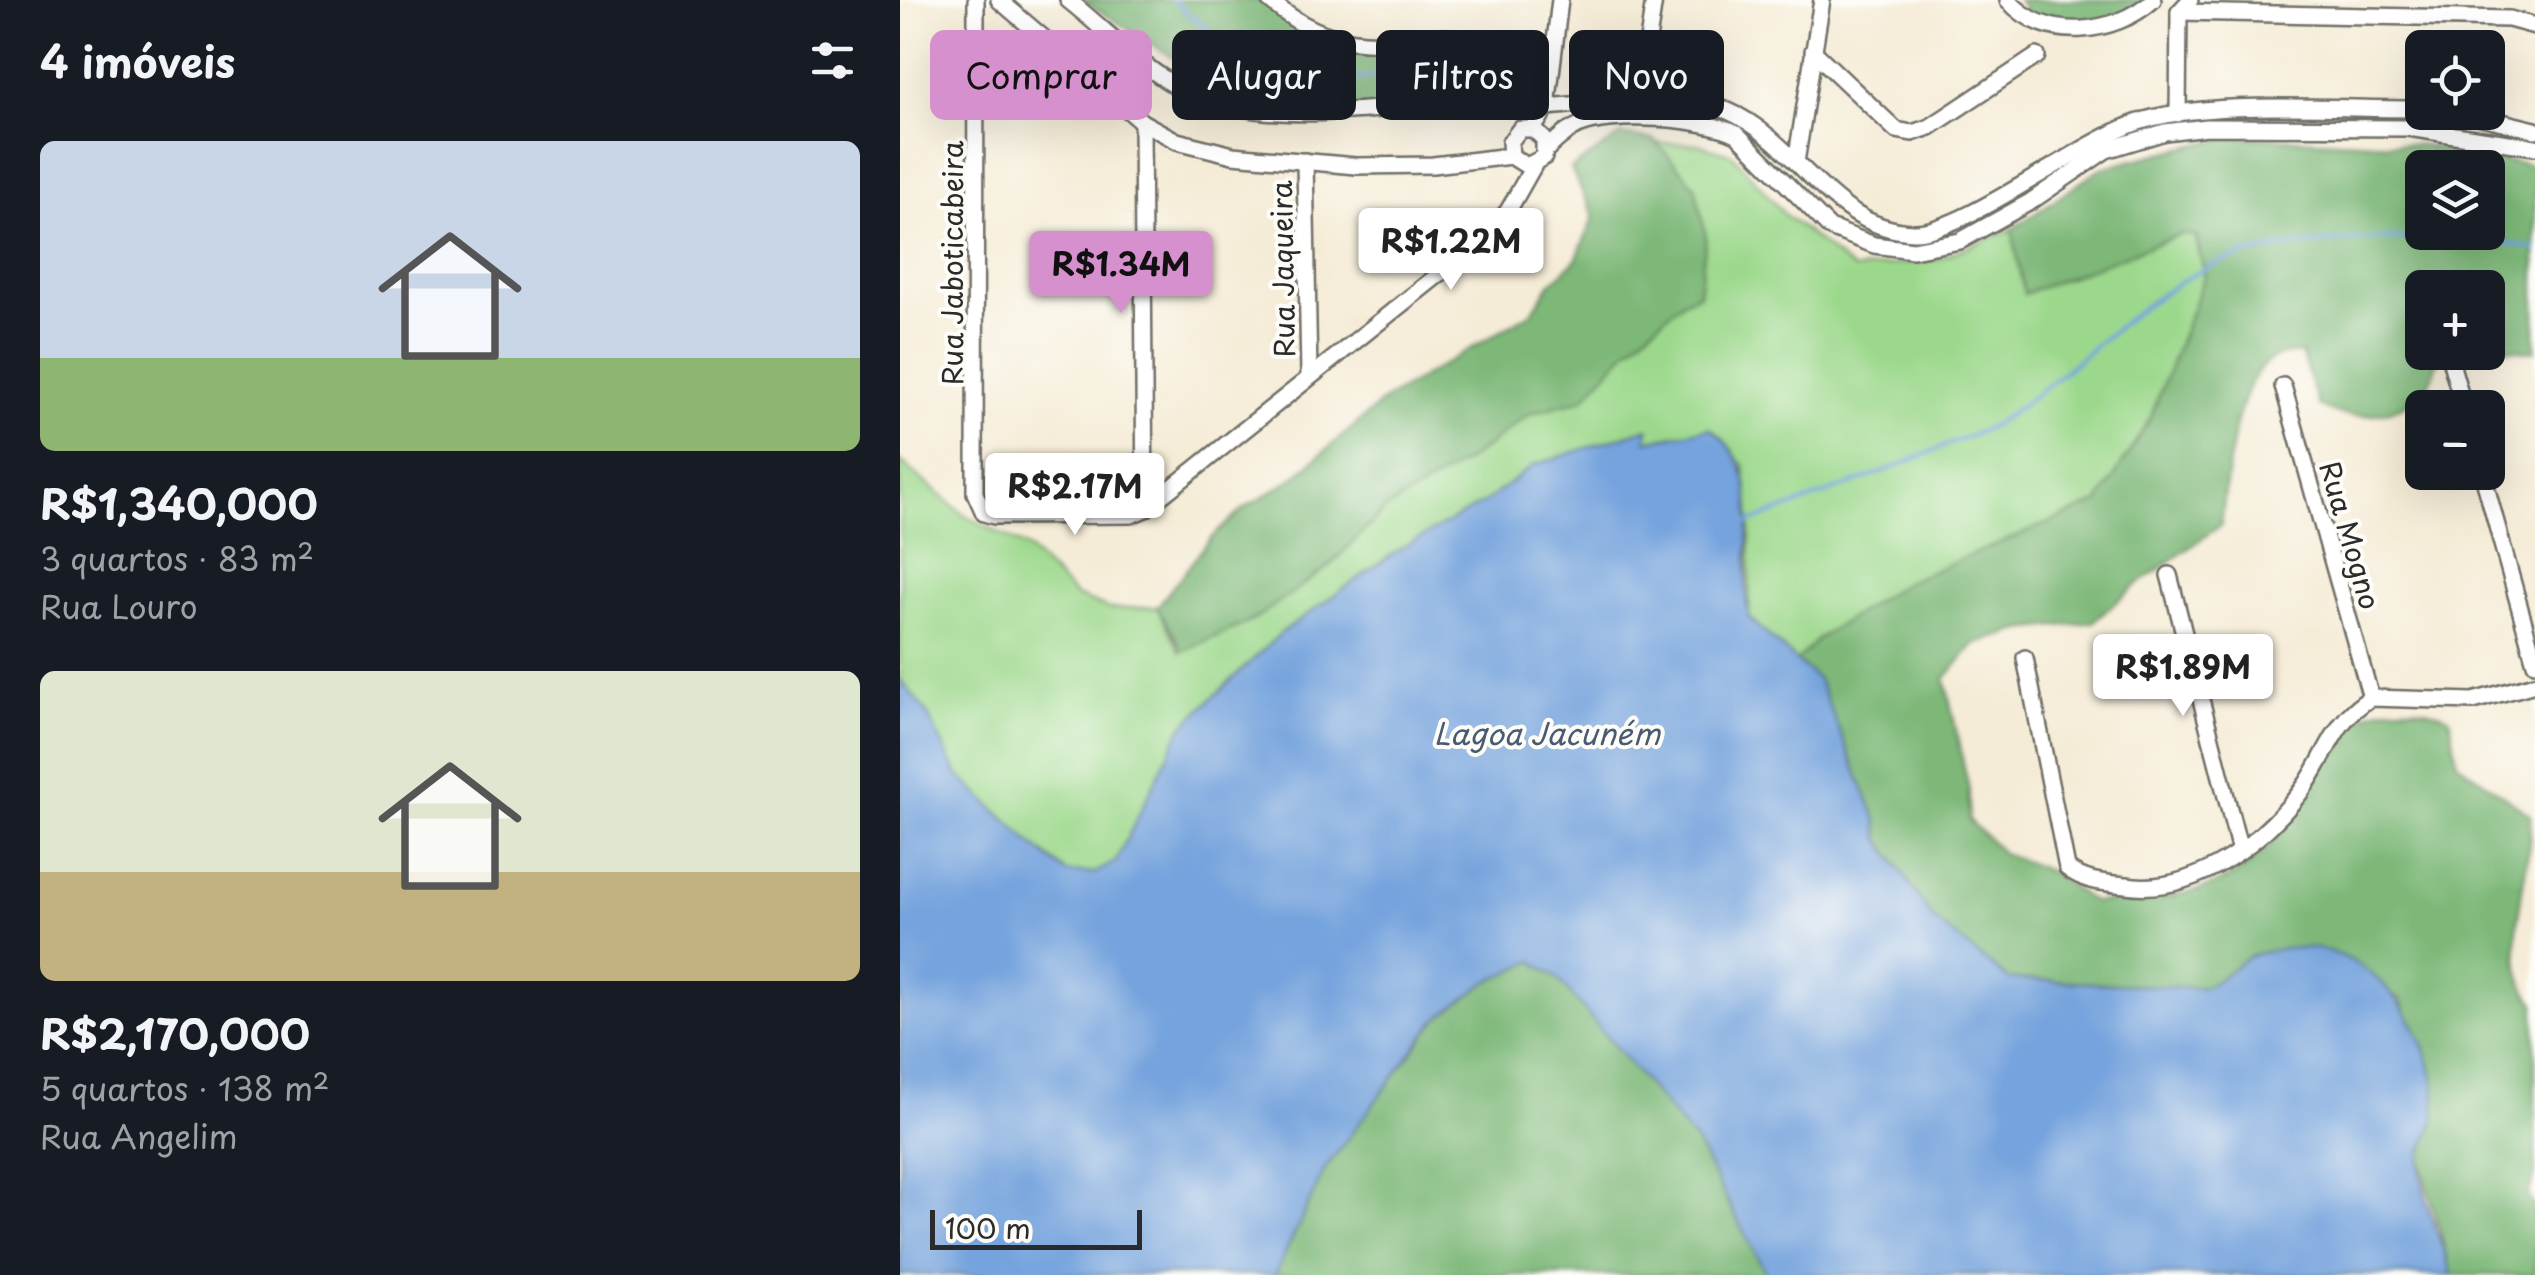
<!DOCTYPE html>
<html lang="pt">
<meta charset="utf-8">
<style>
:root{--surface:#171b24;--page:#242831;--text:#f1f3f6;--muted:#9ea1a6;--accent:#d690ce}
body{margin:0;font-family:"Playpen Sans",sans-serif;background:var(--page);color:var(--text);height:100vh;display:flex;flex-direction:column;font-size:38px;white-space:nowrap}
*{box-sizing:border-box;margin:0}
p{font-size:32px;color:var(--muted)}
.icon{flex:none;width:55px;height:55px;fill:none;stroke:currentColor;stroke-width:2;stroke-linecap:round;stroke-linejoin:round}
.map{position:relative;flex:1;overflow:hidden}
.sheet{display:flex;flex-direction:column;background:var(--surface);width:900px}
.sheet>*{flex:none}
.banner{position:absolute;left:30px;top:30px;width:950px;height:90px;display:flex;gap:20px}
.tools{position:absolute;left:1505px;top:30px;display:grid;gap:20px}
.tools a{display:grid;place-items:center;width:100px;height:100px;border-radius:15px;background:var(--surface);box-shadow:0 10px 40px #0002;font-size:50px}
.scale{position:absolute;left:30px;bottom:25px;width:212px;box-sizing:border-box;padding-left:10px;border:5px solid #2b2b2b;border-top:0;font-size:28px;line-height:35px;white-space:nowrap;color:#2b2b2b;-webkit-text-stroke:8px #fdfcf7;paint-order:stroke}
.price{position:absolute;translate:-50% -85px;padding:0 22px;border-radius:10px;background:#fff;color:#222;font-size:32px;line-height:65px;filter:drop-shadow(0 2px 5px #0008)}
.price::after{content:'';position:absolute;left:50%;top:60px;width:30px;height:22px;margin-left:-15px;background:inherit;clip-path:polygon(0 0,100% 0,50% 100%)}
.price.current{background:var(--accent);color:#111}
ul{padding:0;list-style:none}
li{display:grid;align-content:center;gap:20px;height:530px;padding:0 40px}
li span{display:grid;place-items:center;height:310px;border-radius:15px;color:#555}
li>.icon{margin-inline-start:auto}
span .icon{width:180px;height:180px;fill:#fffc;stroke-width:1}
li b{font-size:42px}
h2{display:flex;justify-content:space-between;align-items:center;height:120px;padding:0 40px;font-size:42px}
.tag{padding:0 35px;border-radius:15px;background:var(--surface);box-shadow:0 10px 40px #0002;font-size:35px;line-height:90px}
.tag.current{background:var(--accent);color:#111}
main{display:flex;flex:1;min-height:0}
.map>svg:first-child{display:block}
.green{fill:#9cd88c;stroke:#64825c;stroke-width:2.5}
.forest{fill:#7db878;stroke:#547252;stroke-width:2.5;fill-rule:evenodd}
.water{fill:#74a3dd;stroke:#506784;stroke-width:2.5}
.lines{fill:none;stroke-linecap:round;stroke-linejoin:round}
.stream{stroke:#74a3dd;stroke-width:4}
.street-casing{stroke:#726f67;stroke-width:20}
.street{stroke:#fff;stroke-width:15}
.labels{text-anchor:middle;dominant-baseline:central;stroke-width:8;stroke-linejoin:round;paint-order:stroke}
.street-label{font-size:28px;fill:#2b2b2b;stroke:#fdfcf7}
.water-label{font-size:30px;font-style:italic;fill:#485b72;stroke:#fdfcf7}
</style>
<main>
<section class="sheet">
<h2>4 imóveis<svg class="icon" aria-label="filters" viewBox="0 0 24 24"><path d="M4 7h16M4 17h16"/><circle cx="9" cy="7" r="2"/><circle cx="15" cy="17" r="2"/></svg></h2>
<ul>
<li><span style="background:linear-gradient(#c9d6e8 70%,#8fb573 0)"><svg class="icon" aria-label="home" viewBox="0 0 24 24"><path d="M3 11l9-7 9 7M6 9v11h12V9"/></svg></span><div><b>R$1,340,000</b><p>3 quartos · 83 m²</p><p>Rua Louro</p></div></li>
<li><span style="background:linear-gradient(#dfe7d0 65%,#c2b280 0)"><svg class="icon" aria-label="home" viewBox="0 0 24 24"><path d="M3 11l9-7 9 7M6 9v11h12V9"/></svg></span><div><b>R$2,170,000</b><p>5 quartos · 138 m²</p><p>Rua Angelim</p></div></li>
</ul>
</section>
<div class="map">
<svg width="1635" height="1275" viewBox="0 0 1635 1275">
<rect width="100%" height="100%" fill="#fdfcf7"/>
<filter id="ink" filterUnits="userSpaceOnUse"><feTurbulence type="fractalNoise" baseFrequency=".01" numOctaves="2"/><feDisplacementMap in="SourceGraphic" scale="20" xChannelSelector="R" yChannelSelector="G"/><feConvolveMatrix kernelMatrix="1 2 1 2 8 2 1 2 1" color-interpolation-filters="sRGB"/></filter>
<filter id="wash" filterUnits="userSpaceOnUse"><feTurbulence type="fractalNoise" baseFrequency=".0048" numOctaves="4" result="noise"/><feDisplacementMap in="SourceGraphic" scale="40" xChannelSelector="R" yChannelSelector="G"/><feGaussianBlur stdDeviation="2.25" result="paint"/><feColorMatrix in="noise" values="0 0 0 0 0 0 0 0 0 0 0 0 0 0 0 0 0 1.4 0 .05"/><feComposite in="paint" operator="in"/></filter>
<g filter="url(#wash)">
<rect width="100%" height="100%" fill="#f5ecd7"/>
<path class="green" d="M756,143L798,144L833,155L885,215L954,270L1037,259L1112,229L1118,257L1211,260L1281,234L1295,236L1305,275L1251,417L1200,502L1006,582L919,638L897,661L849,618L850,525L844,464L773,435L746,441L748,429L634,465L585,502L500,549L381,633L282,727L216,862L195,873L166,872L131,843L58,775L26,712L0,679V461L64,515L126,547L176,596L210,609L257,607L280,651L352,621L428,567L485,510L574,456L629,414L683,399L728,349L784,300L799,294C803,218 812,201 756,143Z"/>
<g class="forest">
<path d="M182,0H377L437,50L542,45L560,60L551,82L526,113H362Z"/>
<path d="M1118,0H1260L1207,24L1132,22Z"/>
<path d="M721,135L754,140L795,186L806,237L799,294L784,300L728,349L683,399L629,414L574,456L485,510L428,567L352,621L280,652L279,643L257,607L312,537L342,510L392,479L486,399L632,312L650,284L676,260L694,216L671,169Z"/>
<path d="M1331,136L1522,145L1635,166V352L1588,346V288H1522V352L1540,353C1537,364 1532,380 1524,390C1500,417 1448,423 1419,406L1401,353C1394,354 1384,354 1377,356C1332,374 1327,483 1321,525L1235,586L1193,622L1120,630L1074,644L1045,679L1069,790V820L1102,853L1149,871L1193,902C1244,900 1307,898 1349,865C1394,828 1418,764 1456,722C1475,701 1528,704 1550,718L1557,762L1630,815C1634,872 1594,956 1635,1003V1174L1628,1195L1635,1209V1275H1552L1520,1159L1534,1123V1088L1501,999L1376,952C1342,955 1327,985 1298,988L1108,979L1033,919L980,839L977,820L918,680L897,661L919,638L1006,582L1199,502L1251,417L1305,275L1296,236L1281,234L1124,294L1112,229L1202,168ZM1522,168H1588V232H1522Z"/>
<path d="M633,961L657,978L796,1142L867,1275H375L425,1169L536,1020L587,982Z"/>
</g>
<path class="water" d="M748,428L747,441L810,428C875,476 836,550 849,618L918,680L977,820L980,839L1033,919L1108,979L1298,988C1321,985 1334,961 1356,954C1369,950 1395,947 1409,948C1485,953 1546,1051 1534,1122C1532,1134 1522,1145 1521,1157C1517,1185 1543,1246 1552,1275H867L796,1142L657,978L633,961L587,982L536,1020L425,1169L375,1275H0V679L26,712L58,775L131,843L166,872L195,873L216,861L282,727L381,633L500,549L585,502L634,465Z"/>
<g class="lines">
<g class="stream">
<path d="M273,0C357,78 450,106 554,49"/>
<path d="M848,523C913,498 977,476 1040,448C1058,440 1079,434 1096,423C1170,376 1230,303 1311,266C1375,236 1567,230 1635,249"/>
</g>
</g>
</g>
<g filter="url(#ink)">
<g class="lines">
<g class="street-casing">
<g id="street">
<path d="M76,0L75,493L84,513L94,516L231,515L245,509L582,240L608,211L634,165"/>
<path d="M99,0L242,122L277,141L333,155L456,166L533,165L611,156L627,166L644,157V139L633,129H620L610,142L611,156"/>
<path d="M168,0C205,29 243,70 285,91C351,123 445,112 516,106L536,97L563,61L561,48L551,38C534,36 519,40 502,41C449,47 409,35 369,0"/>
<path d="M1108,0C1145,43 1214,35 1253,0"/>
<path d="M1279,12L1609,19L1635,26"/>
<path d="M913,51L996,130L1012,133L1030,127L1137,56"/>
<path d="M739,101L754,0"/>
<path d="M647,107C702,103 775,88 828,111C898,141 931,229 1013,232C1061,234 1178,143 1236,123C1306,98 1444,110 1522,109"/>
<path d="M1561,112L1635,130"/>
<path d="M1278,114L1279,12L1290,0"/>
<path d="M242,122L245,509"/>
<path d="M633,129L647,107L660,0"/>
<path d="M646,150C656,141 665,131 678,126C711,111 805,118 837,134L930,228L974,245L1013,250L1060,241L1130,202L1206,150L1265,132L1307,127L1508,128L1635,147"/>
<path d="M405,161L409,375"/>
<path d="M896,162L922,0"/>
<path d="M1550,359L1564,408"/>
<path d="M1383,386L1471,698"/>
<path d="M1582,472L1635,663"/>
<path d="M1269,575L1340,851"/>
<path d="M1125,658L1167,868C1184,882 1206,883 1226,885C1296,896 1370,837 1407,783C1429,750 1435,719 1471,698L1573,701L1635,684"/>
</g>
</g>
<use href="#street" class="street"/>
</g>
</g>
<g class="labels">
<g class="street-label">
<text transform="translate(51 263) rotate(-90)">Rua Jaboticabeira</text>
<text transform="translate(382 269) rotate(-91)">Rua Jaqueira</text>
<text transform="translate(1451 535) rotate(74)">Rua Mogno</text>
</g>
<g class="water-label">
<text x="647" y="732">Lagoa Jacuném</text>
</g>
</g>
</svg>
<div class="tools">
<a><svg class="icon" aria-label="locate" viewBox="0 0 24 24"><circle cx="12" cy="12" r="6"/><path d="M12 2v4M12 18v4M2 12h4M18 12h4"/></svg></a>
<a><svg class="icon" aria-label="layers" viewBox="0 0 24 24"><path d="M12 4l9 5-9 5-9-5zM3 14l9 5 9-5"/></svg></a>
<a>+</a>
<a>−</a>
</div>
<div class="scale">100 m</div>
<b class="price" style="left:551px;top:293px">R$1.22M</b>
<b class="price current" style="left:221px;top:316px">R$1.34M</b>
<b class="price" style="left:175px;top:538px">R$2.17M</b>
<b class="price" style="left:1283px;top:719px">R$1.89M</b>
<div class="banner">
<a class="tag current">Comprar</a>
<a class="tag">Alugar</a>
<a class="tag">Filtros</a>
<a class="tag">Novo</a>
</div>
</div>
</main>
